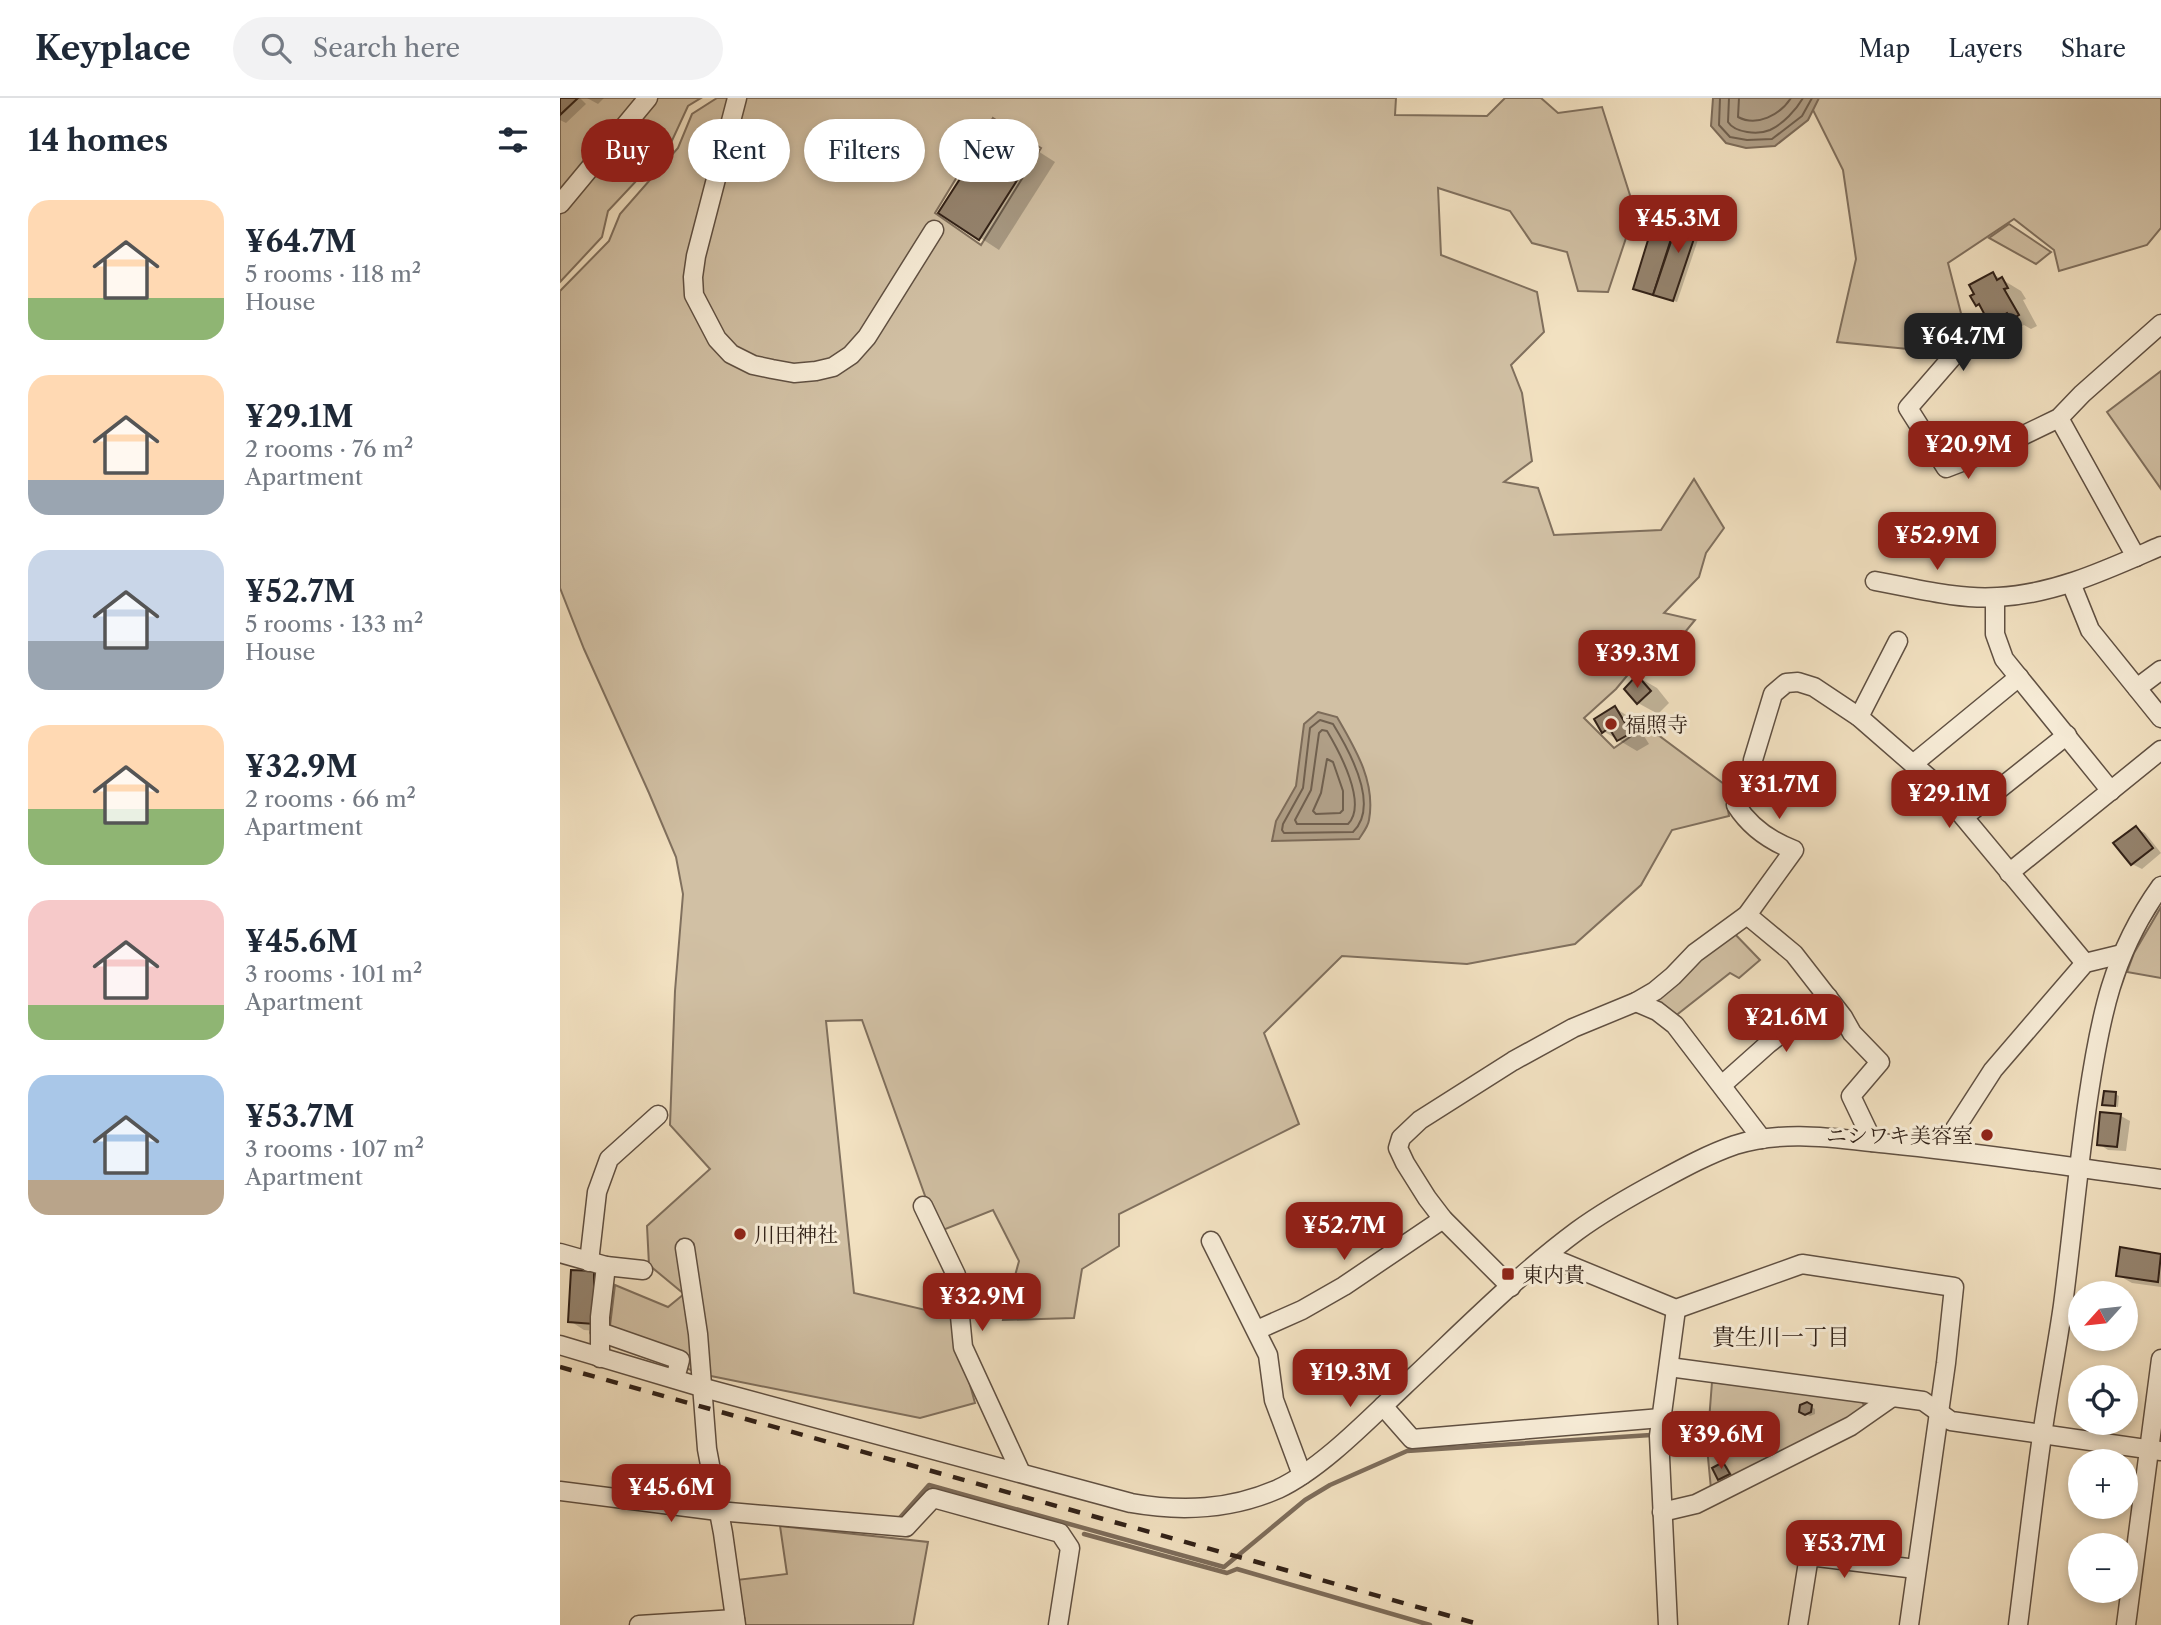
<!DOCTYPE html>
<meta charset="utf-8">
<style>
:root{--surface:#fff;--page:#f2f2f3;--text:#1f2937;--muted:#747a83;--line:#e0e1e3;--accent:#8f2418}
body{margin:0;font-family:"Libre Caslon Text","Noto Serif JP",serif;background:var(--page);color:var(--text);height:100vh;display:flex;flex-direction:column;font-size:26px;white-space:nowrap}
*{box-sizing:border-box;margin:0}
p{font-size:23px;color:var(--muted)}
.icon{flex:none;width:38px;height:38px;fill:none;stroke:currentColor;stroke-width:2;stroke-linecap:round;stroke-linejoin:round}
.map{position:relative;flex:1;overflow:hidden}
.sheet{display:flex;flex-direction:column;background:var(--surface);width:560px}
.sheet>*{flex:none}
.top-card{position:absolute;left:21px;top:21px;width:665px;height:63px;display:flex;gap:14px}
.needle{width:46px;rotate:243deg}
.tools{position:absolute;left:1508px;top:1183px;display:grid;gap:14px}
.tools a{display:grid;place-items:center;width:70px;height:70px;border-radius:50%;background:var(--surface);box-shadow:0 4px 10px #0003;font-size:35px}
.price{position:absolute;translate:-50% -60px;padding:0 16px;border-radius:14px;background:var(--accent);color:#fff;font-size:23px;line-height:46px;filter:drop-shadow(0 2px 4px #0008)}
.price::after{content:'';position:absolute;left:50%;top:42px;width:21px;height:16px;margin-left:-10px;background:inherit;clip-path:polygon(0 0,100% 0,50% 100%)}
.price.selected{background:#222;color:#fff}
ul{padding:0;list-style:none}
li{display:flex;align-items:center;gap:21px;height:175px;padding:0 28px}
li span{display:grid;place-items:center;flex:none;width:196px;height:140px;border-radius:21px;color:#555}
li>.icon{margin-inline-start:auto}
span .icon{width:84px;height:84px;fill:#fffc;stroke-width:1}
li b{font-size:30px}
h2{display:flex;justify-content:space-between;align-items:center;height:84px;padding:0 28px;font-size:30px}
.chip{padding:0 24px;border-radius:32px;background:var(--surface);box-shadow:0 4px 10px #0003;font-size:24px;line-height:63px}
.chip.selected{background:var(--accent);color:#fff}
header{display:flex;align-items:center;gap:42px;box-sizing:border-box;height:98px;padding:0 35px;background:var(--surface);border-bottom:2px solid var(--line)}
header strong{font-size:33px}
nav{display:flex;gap:38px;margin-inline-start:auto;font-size:24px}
.search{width:490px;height:63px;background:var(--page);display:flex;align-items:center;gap:18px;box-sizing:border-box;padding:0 24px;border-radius:38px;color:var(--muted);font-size:26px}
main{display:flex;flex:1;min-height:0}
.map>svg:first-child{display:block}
.green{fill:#d1c0a4;stroke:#80705e;stroke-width:2;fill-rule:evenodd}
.water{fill:#b09f87;stroke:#7d6c5a;stroke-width:2}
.shadow{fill:#0003}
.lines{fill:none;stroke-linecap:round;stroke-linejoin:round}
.shore{stroke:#70604f;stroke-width:2}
.stream{stroke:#7d6c5a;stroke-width:4.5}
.building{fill:#95846f;stroke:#302017;stroke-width:2}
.minor-casing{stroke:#605042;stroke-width:21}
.minor{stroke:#f7ecd7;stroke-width:18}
.rail{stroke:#302017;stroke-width:4.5;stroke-dasharray:12 12;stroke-linecap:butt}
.poi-dot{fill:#8f2418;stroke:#f7ecd7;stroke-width:2.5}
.labels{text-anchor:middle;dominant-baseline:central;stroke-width:6;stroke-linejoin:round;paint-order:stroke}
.poi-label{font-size:21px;fill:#302017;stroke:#f7ecd7;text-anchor:start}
.neighbourhood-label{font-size:23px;fill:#302017;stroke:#f7ecd7}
</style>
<header>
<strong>Keyplace</strong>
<div class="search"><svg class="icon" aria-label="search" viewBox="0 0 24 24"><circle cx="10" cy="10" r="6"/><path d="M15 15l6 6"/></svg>Search here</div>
<nav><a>Map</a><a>Layers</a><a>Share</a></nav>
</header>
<main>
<section class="sheet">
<h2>14 homes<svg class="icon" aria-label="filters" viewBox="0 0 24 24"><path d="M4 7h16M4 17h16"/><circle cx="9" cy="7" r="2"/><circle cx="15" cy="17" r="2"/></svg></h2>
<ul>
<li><span style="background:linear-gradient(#ffd9b3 70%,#8fb573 0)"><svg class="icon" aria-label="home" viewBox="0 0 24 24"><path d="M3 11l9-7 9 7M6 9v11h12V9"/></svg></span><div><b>¥64.7M</b><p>5 rooms · 118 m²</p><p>House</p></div></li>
<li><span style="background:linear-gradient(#ffd9b3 75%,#9aa5b1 0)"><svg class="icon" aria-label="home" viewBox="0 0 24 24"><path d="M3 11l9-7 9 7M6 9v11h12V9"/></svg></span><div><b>¥29.1M</b><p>2 rooms · 76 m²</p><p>Apartment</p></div></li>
<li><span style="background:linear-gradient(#c9d6e8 65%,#9aa5b1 0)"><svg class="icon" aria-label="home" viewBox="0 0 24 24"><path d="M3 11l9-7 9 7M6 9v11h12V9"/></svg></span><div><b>¥52.7M</b><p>5 rooms · 133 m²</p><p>House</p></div></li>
<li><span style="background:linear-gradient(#ffd9b3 60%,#8fb573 0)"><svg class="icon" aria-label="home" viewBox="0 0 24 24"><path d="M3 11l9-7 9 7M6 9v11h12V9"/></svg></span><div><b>¥32.9M</b><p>2 rooms · 66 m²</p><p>Apartment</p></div></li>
<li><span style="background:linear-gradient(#f6c9c9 75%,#8fb573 0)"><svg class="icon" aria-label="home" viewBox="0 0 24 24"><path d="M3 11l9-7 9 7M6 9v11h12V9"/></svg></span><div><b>¥45.6M</b><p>3 rooms · 101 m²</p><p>Apartment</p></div></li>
<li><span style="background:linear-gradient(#a9c7e8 75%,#b9a48a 0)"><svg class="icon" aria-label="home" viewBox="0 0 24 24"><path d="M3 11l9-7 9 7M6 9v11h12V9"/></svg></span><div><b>¥53.7M</b><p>3 rooms · 107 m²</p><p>Apartment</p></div></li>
</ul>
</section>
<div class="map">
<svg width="1601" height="1527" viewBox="0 0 1601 1527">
<rect width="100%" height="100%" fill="#f2e1c1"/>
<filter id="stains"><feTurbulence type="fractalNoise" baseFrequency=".00286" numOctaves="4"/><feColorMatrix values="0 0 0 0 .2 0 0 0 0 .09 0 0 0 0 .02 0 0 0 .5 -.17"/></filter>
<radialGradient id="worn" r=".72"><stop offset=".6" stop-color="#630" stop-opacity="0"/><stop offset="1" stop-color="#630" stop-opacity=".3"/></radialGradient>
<g class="green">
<path d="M0,0H141L128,8L110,47L48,113L42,139L0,184Z"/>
<path d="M157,0H836L835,17L927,18L945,0H981L998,15L1042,9L1075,113L1048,194L1018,193L1007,154L972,145L950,113L878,90L881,157L977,194L984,234L951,267L962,295L972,363L944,384L978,390L994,437L1101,432L1134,381L1164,430L1146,455L1139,479L1104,515L1135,522L1107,556L1086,555L1056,591L1024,620L1054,650L1086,628L1164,686L1169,718L1112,732L1081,787L1015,846L907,866L782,858L704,935L739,1026L559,1116V1148L522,1171L514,1220L443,1222L459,1163L433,1112L378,1134L302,922L266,923L294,1195L391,1218L415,1305L360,1320L146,1277L48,1244L55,1187L108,1209L124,1196L89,1167L87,1128L150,1071L110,1027L115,893L123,796L116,759L89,695L24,551L0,490V193L49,143L60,116L118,50L132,16ZM433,20L481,50L421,147L375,115Z"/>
<path d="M1247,0H1601V130L1587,147L1499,173L1494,152L1454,121L1388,165L1404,227L1348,251L1277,244L1296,161L1283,72Z"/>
<path d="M1449,126L1491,154L1476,166L1429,140Z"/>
<path d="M1601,273V391L1547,314Z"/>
<path d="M1601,809V880L1567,874L1574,855Z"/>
<path d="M1171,832L1200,862L1179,880L1170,875L1114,919L1090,900Z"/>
<path d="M1152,1284L1302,1303L1305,1310L1286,1325L1151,1391L1147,1349Z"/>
<path d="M220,1428L368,1444L353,1527H183L176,1482L227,1476Z"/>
</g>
<g class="water">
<path d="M1153,0H1259L1248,22L1215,48L1186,50L1166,45L1151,28Z"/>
<path d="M758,614L777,619C795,650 816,684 809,722C808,729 802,736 799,741L712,743L716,723L736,688L744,626Z"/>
</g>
<g class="shadow">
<path d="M0,0H20L26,6L6,25L0,22Z"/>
<path d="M27,0H44L38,6Z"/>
<path d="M456,39L495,64L439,152L381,114Z"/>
<path d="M1101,105L1145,121L1117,204L1079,192Z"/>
<path d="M1433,176L1461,193L1466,201L1463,202L1477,228L1471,231L1464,227L1450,235L1431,224L1424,211L1417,207Z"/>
<path d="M1078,579L1097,590L1109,605L1098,616L1078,605Z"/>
<path d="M1055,610L1074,622L1089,646L1077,653L1043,633Z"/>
<path d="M1576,730L1585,735L1601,755L1582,771L1572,766Z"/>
<path d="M1555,996L1559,998L1558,1009L1544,1006Z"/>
<path d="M1542,1016L1561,1018L1570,1023L1566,1053L1548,1052L1539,1046Z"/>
<path d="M1561,1151L1601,1158V1189L1572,1185L1558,1177Z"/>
<path d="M33,1175L48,1183L47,1234L24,1232L10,1223Z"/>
<path d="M1247,1306L1255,1311V1316L1250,1318L1241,1313Z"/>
<path d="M1163,1366L1167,1368L1173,1378L1163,1383L1159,1381Z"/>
</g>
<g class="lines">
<g class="shore">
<path d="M1160,0L1159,27L1170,39L1187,42L1212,41L1242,18L1252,0"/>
<path d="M1169,0L1168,24C1175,35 1198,37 1210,32C1223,26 1236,12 1243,0"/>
<path d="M1179,0L1178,19C1197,29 1220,17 1231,0"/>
<path d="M760,622L773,626C789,652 820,708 793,734L724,735L722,732L723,726L743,690L750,630Z"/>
<path d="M762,632L767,633C779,653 808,706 788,726H737L735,722L751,692L759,635Z"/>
<path d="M767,661L773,664L783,693V712L780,715L756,716L753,713L761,695Z"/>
</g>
<g class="stream">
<path d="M338,1422L369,1387L664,1469L745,1402L770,1387L847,1353L1091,1337"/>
<path d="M524,1436L667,1475L677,1471L870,1527"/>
</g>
</g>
<g class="building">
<path d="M0,0H18L0,17Z"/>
<path d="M436,25L477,51L419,142L378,115Z"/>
<path d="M1100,103L1121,110L1093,197L1073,191Z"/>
<path d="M1122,111L1142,117L1113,203L1093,197Z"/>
<path d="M1433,174L1437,182L1442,179L1448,190L1444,191L1459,217L1451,222L1447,215L1429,225L1419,206L1416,208L1410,198L1414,196L1409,187Z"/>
<path d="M1077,577L1091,593L1077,606L1064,591Z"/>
<path d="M1055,608L1071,635L1057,643L1049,630L1042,635L1034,621Z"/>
<path d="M1576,728L1593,750L1571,767L1553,745Z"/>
<path d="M1544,993L1556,994L1555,1008L1542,1007Z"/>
<path d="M1540,1014L1561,1016L1557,1049L1537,1047Z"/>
<path d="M1560,1149L1601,1156L1598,1184L1556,1178Z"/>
<path d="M11,1172L34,1173V1226L8,1224Z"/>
<path d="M1247,1304L1252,1307L1251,1314L1245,1317L1239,1314L1240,1307Z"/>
<path d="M1163,1364L1170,1376L1158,1382L1152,1370Z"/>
</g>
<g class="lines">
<g class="minor-casing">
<g id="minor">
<path d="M177,0L136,158L133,179L134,197L157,241L171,256L193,267L212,271L234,275L256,273L273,269L291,257L307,239L374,132"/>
<path d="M0,106L88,0"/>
<path d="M1416,226L1401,249L1348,310L1386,370L1433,352L1499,320L1522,296L1601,226"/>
<path d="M1499,320L1576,459"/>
<path d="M1315,483C1355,490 1398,502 1438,499C1496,496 1548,471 1601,448"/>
<path d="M1511,485L1530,532L1601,620"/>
<path d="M1435,500V536L1444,561L1551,693"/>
<path d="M1577,590L1601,572"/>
<path d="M1299,619L1338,543"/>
<path d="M1353,666L1459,579"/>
<path d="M1404,719L1507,637"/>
<path d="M1449,775L1601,652"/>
<path d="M1187,817L1234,856L1283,919L1292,935L1320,964L1291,998L1313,1044"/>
<path d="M1076,904L1097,913L1115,927L1202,1041"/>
<path d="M1162,987L1208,946L1268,899"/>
<path d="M1382,1051L1433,972L1525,865L1562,856"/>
<path d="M363,1108L396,1177L403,1249L461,1375"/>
<path d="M651,1143L708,1257L714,1302L742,1377"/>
<path d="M125,1150L138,1236L147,1351L163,1435L176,1527"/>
<path d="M0,1155L46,1168L40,1219V1260"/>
<path d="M987,1158L1116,1211L1242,1166L1394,1189L1386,1265L1349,1527"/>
<path d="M29,1164L37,1094L49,1061L98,1017"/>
<path d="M46,1168L83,1172"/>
<path d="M951,1189L883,1121L867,1100L845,1065L838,1050L841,1040L860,1022L953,963L1013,930L1076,904L1095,893L1113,878L1135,855L1187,817L1234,752C1210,743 1190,729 1176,707L1184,700L1191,682L1193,662L1213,596L1226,585L1238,584L1254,589L1299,619L1377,687L1525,865"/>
<path d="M697,1232L742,1212L784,1188L883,1121"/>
<path d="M40,1234L120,1262L117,1273"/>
<path d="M0,1247L144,1290L571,1405C622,1414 670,1412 718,1391C761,1371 809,1321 844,1288C900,1236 955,1179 1017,1133C1043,1114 1073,1097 1101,1082C1125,1069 1149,1056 1175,1047C1225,1031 1279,1041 1330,1046C1421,1055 1511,1069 1601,1081"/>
<path d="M1109,1269L1363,1303L1391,1323L1601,1353"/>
<path d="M823,1308L852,1341L1101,1320"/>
<path d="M0,1393L158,1413L346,1429L373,1400L500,1435L510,1450L498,1527"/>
<path d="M1102,1414L1136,1406L1150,1399L1291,1328L1331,1300"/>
<path d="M79,1527L175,1521"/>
<path d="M1108,1527L1099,1338L1116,1211"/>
<path d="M1238,1527L1249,1458L1356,1471"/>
<path d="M1458,1527C1466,1464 1473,1401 1482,1338C1488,1294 1497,1250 1503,1207C1512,1138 1518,1069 1528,1001C1540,920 1552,856 1601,788"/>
<path d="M1566,1527L1601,1261"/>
</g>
</g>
<use href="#minor" class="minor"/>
<path class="rail" d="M0,1269L922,1527"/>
</g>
<g class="poi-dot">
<circle cx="1051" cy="626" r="7"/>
<circle cx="1427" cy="1037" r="7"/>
<circle cx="180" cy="1136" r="7"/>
<rect x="941" y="1169" width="14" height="14" rx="3.5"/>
</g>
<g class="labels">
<g class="poi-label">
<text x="1065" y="626">福照寺</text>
<text x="1413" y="1037" text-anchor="end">ニシワキ美容室</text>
<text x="194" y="1136">川田神社</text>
<text x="962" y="1176">東内貴</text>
</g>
<g class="neighbourhood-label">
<text x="1221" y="1239">貴生川一丁目</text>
</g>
</g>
<rect width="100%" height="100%" filter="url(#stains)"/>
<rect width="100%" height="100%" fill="url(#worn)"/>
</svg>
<div class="tools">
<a><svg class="needle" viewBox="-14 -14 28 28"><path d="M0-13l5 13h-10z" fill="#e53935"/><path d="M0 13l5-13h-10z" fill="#747a83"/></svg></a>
<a><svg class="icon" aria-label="locate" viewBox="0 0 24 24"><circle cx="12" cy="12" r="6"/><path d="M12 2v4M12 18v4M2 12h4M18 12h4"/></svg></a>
<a>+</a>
<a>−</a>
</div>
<b class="price" style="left:1118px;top:157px">¥45.3M</b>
<b class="price selected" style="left:1403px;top:275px">¥64.7M</b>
<b class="price" style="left:1408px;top:383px">¥20.9M</b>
<b class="price" style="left:1377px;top:474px">¥52.9M</b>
<b class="price" style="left:1077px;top:592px">¥39.3M</b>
<b class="price" style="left:1219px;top:723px">¥31.7M</b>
<b class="price" style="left:1389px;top:732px">¥29.1M</b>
<b class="price" style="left:1226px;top:956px">¥21.6M</b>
<b class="price" style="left:784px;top:1164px">¥52.7M</b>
<b class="price" style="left:422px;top:1235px">¥32.9M</b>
<b class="price" style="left:790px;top:1311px">¥19.3M</b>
<b class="price" style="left:1161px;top:1373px">¥39.6M</b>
<b class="price" style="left:111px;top:1426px">¥45.6M</b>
<b class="price" style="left:1284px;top:1482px">¥53.7M</b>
<div class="top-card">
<a class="chip selected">Buy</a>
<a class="chip">Rent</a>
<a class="chip">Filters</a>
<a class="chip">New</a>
</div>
</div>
</main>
